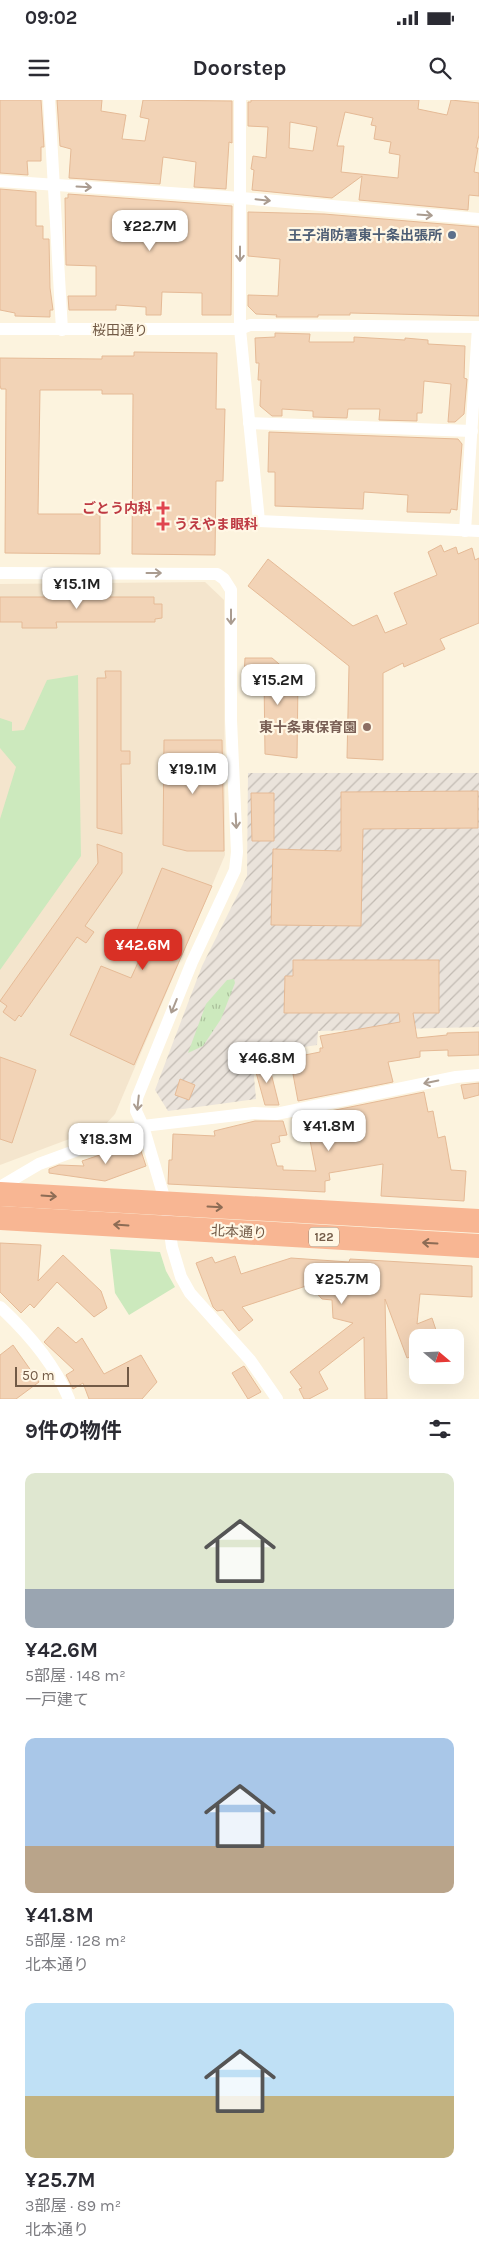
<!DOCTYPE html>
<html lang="ja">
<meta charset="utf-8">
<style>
:root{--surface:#fff;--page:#f2f2f3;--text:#2b2b33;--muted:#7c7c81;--accent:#d93025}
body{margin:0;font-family:Karla,"Noto Sans JP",sans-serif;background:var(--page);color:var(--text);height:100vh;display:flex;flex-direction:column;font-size:19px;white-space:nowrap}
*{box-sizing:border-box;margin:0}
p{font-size:16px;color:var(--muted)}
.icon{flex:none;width:28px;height:28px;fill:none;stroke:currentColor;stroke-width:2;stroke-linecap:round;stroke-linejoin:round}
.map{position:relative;height:1299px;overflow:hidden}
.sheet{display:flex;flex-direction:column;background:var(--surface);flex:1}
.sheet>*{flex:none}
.needle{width:32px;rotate:109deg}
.buttons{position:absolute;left:409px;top:1229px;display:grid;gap:10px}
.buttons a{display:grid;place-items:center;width:55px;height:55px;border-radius:10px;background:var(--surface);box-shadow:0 5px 20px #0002;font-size:25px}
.scale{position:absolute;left:15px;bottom:12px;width:114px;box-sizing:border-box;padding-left:5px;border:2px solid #725a46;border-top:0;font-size:14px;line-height:18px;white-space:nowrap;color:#725a46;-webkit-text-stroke:4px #fff7e5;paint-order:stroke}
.price{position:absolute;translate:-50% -42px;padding:0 11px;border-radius:10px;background:#fff;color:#222;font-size:16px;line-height:32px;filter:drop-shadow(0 1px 2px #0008)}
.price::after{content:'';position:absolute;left:50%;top:30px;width:15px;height:11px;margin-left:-8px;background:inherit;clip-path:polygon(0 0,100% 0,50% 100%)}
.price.current{background:var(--accent);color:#fff}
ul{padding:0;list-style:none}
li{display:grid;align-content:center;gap:10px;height:265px;padding:0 25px}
li span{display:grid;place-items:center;height:155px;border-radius:10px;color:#555}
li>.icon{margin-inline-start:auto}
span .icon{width:90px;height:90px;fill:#fffc;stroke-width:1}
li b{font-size:21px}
h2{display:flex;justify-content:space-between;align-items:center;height:60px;padding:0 25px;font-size:21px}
.status{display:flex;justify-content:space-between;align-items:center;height:35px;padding:0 25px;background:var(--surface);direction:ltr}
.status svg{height:14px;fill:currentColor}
header{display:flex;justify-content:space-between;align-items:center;height:65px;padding:0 25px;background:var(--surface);font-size:22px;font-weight:700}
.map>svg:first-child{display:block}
.residential{fill:#f4e5cd}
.industrial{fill:url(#industrial-furrows)}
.grass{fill:url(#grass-tufts)}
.park{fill:#cce9bd}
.building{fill:#f2d3b6;stroke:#e5ba96;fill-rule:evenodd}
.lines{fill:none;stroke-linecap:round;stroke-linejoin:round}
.street{stroke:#fff;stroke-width:12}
.highway{stroke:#f8b693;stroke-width:24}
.oneway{stroke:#aa9c90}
.oneway2{stroke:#8d6c55}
.service-dot{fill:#5c6f8a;stroke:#fff7e5;stroke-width:2}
.health-dot{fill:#e0444e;stroke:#fff7e5;stroke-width:2}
.education-dot{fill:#8d6e63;stroke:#fff7e5;stroke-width:2}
.labels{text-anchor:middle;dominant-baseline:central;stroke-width:4.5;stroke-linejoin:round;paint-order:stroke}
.shield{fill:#fff7e5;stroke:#9c8976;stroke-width:1}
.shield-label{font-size:12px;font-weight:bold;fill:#725a46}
.service-label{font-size:14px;font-weight:bold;fill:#4e5e75;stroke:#fff7e5;text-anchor:end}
.street-label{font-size:14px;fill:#725a46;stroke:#fff7e5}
.health-label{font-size:14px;font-weight:bold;fill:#be3a42;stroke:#fff7e5;text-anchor:end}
.education-label{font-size:14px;font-weight:bold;fill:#785e54;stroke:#fff7e5;text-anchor:end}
</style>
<div class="status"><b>09:02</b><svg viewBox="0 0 49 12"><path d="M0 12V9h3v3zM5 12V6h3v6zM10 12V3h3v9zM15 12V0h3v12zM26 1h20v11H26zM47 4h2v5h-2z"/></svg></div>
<header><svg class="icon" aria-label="menu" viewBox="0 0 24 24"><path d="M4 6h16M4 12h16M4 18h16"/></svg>Doorstep<svg class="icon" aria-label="search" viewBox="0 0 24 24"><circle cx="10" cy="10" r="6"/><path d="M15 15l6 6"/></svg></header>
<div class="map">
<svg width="479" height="1299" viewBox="0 0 479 1299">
<defs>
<pattern id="industrial-furrows" width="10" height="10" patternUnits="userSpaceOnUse" patternTransform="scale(1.25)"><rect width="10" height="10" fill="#eae3db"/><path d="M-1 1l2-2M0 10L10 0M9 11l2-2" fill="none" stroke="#c2bbb3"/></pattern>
<pattern id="grass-tufts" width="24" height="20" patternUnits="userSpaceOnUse" patternTransform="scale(1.25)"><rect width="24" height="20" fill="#cce9bd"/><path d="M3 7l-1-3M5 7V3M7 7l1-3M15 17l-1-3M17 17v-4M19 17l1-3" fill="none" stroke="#aac09b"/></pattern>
</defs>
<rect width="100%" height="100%" fill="#fcf3de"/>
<path class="residential" d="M205,482L224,500L225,755L115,1014L104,1026L0,1065V484Z"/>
<path class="industrial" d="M248,673H479V927L318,931L317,945L252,955L256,999L168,1011L155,990L202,866L247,776Z"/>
<path class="grass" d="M234,879L235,883L221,919L203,946L188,953L206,904L227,880Z"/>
<g class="park">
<path d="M78,575L81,756L0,870V719L16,667L0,648V618L12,622V631L24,630L47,580Z"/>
<path d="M110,1149L160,1152L166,1171L175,1187L129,1215L115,1193Z"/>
</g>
<g class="building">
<path d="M0,0H41L44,47H41V61H27L28,75L0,73Z"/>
<path d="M57,0H102L101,11L126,15L122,39L145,41L149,19L140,17L143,0L232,1V43L229,42L226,89L194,87L196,62L163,57L160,84L69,78L71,49L60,46Z"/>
<path d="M251,0H419L418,9L447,15L451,0L479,3V35L476,48H478L474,72L479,73V96L469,95L468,110L359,100L362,76L332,98L252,90L254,70L251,69L253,56L266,58L268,27L248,26V2H251ZM345,12L373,18L371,25L376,26L374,39L391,42L389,53L400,55L398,78L341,72L344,46H337ZM290,22L317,27L313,51L289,48Z"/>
<path d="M0,89L36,92V126H43V139H49L50,188L53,210H50V217L15,216V213L0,210Z"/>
<path d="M68,94L232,106L231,215H202V193L162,192L161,215H146V207L116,205V210H69L68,196H96V166L66,165L65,98H68Z"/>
<path d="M248,112L324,114L479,127V216L350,213V215H318V217H276L277,215L256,214L248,206V195L278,196L280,159L248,156Z"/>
<path d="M275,233L310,234L309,242H354V237L405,240V238L428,240V244L465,246L464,278L467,279L464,314L455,322H448L451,284L424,281L422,313H417V321L379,320L380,309H348L347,318L313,317V311L282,309V316H272L260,306L261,280H258L259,263H256L255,238L275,237Z"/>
<path d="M134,252L217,253L216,309H225L223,381H216L215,455L132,454L133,294H102V290H40L38,414H100V454L5,453L6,289H1L0,285V258L102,259V256H134Z"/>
<path d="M269,332L458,339L462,344L457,410L451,409L450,413L407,412L408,395L364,392L363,409L275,406V372H268Z"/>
<path d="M441,445L444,452L456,447L458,454L472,448L475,460L479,458V523L440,539L445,549L404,567L403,563L383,573V660L347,658L349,566L248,486L268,459L353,526L377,515L385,533L407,524L394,493L437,475L428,452Z"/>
<path d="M0,497H154V504H162V518L155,519V522H56L57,528H22V522H0Z"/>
<path d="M245,558H272L298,580L297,658L265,654L264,577L244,575Z"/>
<path d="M105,571H121V651H130V664H121L122,734L97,728V578H106Z"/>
<path d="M164,640H222L224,751H187L163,745Z"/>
<path d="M478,691V728L363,729L361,826L271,825L273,749L341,751V692Z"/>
<path d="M251,693H274V741H252Z"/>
<path d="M97,744L122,753V773L85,826L94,832L86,843L77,837L21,917L19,915L15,921L3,912L7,906L0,901L98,763Z"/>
<path d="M162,768L212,786L134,965L70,935L101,866L131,878L151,834L137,829Z"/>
<path d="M293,860H439V913H413L417,938L447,935V933L479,932V955L448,956V950L420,951V957L388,962L393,982L298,1001L290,958L320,952V948H323L320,936L400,922L399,913H284L285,876H293Z"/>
<path d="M0,957L36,970L12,1043L0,1039Z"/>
<path d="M268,961L279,1005H265L254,965Z"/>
<path d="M180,979L195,985L189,1000L175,995Z"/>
<path d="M479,983V995L464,999L461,985Z"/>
<path d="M424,992L428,1012L433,1011L438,1038L445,1036L451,1070L466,1071L464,1101L381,1096L383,1064L329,1073L330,1080L325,1081V1092L168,1084L169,1060H172L173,1034L215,1036L214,1031L255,1021H283L287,1035L279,1036L280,1042L271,1044L277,1066H283V1070L316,1071L308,1030L304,1031L301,1017Z"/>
<path d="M138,1042L146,1066L105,1081L49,1073V1069L59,1065L84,1066L82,1061Z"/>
<path d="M0,1143L41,1145L38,1181L63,1155L101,1191L107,1208L94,1217L57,1182L34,1208L30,1204L21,1213L0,1192Z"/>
<path d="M235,1156L241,1174L291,1158L349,1162L350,1159L472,1166V1197L420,1194L417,1224L432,1218L436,1230L416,1237L418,1254L407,1258L385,1199L387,1299H365L364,1237L319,1272L328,1289L309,1299H304L299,1289L302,1288L290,1272L353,1223L333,1218L332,1200L322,1199L309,1185L242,1207L253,1220L239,1231L223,1210L217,1211L213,1207L196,1163L212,1157L215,1163Z"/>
<path d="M58,1227L76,1243L82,1238L104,1274L141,1255L157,1282L142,1299H89L83,1283L73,1289L66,1275L74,1270L44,1242Z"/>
<path d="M13,1245L39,1282L16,1299H0V1255Z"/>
<path d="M244,1266L261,1292L248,1299L232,1273Z"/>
</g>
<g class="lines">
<g class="street">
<path d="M49,0L62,230"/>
<path d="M240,0V229L259,421L479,431"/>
<path d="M0,81L241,98L479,119"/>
<path d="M0,229H240L250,225L479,227"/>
<path d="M249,323L472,331"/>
<path d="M465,431L478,227"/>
<path d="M0,473L217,474L224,479L231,490V620L237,752L235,770L192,862L137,998L136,1011L143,1026L166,1104L172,1147L181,1177L190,1193L250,1260L277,1299"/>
<path d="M0,1087L39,1064L143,1026L254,1013L276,1014L456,977L479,975"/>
<path d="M0,1207C28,1233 54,1263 69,1299"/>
</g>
<g class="highway">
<path d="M0,1094L479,1121"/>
<path d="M0,1118L479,1146"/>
</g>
</g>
<defs><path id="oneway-shaft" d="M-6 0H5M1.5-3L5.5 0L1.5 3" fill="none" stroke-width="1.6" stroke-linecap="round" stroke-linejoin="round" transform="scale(1.25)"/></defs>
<g class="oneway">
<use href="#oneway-shaft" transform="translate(84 87) rotate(3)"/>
<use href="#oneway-shaft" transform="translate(263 100) rotate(6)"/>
<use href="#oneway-shaft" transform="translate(425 115) rotate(4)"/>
<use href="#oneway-shaft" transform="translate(240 154) rotate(90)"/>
<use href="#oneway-shaft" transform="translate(154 473)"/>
<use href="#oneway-shaft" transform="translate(231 517) rotate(90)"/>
<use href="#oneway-shaft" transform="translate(236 721) rotate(87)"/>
<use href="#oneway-shaft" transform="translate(174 906) rotate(112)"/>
<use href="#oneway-shaft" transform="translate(431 982) rotate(168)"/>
<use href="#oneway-shaft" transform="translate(138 1003) rotate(96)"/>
</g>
<g class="oneway2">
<use href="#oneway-shaft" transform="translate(49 1096) rotate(4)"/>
<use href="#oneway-shaft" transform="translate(215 1107) rotate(3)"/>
<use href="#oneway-shaft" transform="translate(121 1125) rotate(-176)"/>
<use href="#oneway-shaft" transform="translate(430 1143) rotate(-177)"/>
</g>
<circle class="service-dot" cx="452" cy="135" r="5"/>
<g class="health-dot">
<path d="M160.5 400.5h5v5h5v5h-5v5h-5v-5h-5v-5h5z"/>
<path d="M160.5 416.5h5v5h5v5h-5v5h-5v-5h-5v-5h5z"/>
</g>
<circle class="education-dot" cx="367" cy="627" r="5"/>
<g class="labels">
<rect class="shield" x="309" y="1127.5" width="30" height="19" rx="4"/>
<g class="shield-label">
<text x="324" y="1137">122</text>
</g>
<g class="service-label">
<text x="442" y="135">王子消防署東十条出張所</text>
</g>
<g class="street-label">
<text x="120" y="230">桜田通り</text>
<text transform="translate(239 1132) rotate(3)">北本通り</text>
</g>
<g class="health-label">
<text x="152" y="408">ごとう内科</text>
<text x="174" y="424" text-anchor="start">うえやま眼科</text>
</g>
<g class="education-label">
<text x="357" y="627">東十条東保育園</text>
</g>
</g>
</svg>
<div class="buttons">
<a><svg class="needle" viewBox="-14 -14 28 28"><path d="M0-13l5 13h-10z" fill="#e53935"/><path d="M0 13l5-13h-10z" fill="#7c7c81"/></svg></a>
</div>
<div class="scale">50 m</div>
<b class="price" style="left:150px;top:152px">¥22.7M</b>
<b class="price" style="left:77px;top:510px">¥15.1M</b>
<b class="price" style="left:278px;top:606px">¥15.2M</b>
<b class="price" style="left:193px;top:695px">¥19.1M</b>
<b class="price current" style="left:143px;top:871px">¥42.6M</b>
<b class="price" style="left:267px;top:984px">¥46.8M</b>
<b class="price" style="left:329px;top:1052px">¥41.8M</b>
<b class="price" style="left:106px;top:1065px">¥18.3M</b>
<b class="price" style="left:342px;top:1205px">¥25.7M</b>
</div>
<section class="sheet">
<h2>9件の物件<svg class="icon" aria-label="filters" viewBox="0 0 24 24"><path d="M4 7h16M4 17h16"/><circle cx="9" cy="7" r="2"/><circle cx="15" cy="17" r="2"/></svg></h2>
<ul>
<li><span style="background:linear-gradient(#dfe7d0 75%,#9aa5b1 0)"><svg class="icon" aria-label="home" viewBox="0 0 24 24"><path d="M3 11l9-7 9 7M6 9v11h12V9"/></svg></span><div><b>¥42.6M</b><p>5部屋 · 148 m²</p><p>一戸建て</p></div></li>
<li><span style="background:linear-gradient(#a9c7e8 70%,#b9a48a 0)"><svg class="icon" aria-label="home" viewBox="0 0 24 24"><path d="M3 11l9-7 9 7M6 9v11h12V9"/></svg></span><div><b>¥41.8M</b><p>5部屋 · 128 m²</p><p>北本通り</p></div></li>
<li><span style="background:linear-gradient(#bfe0f5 60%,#c2b280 0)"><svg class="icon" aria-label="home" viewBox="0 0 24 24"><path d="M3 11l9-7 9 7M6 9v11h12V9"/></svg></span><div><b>¥25.7M</b><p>3部屋 · 89 m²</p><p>北本通り</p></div></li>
</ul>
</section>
